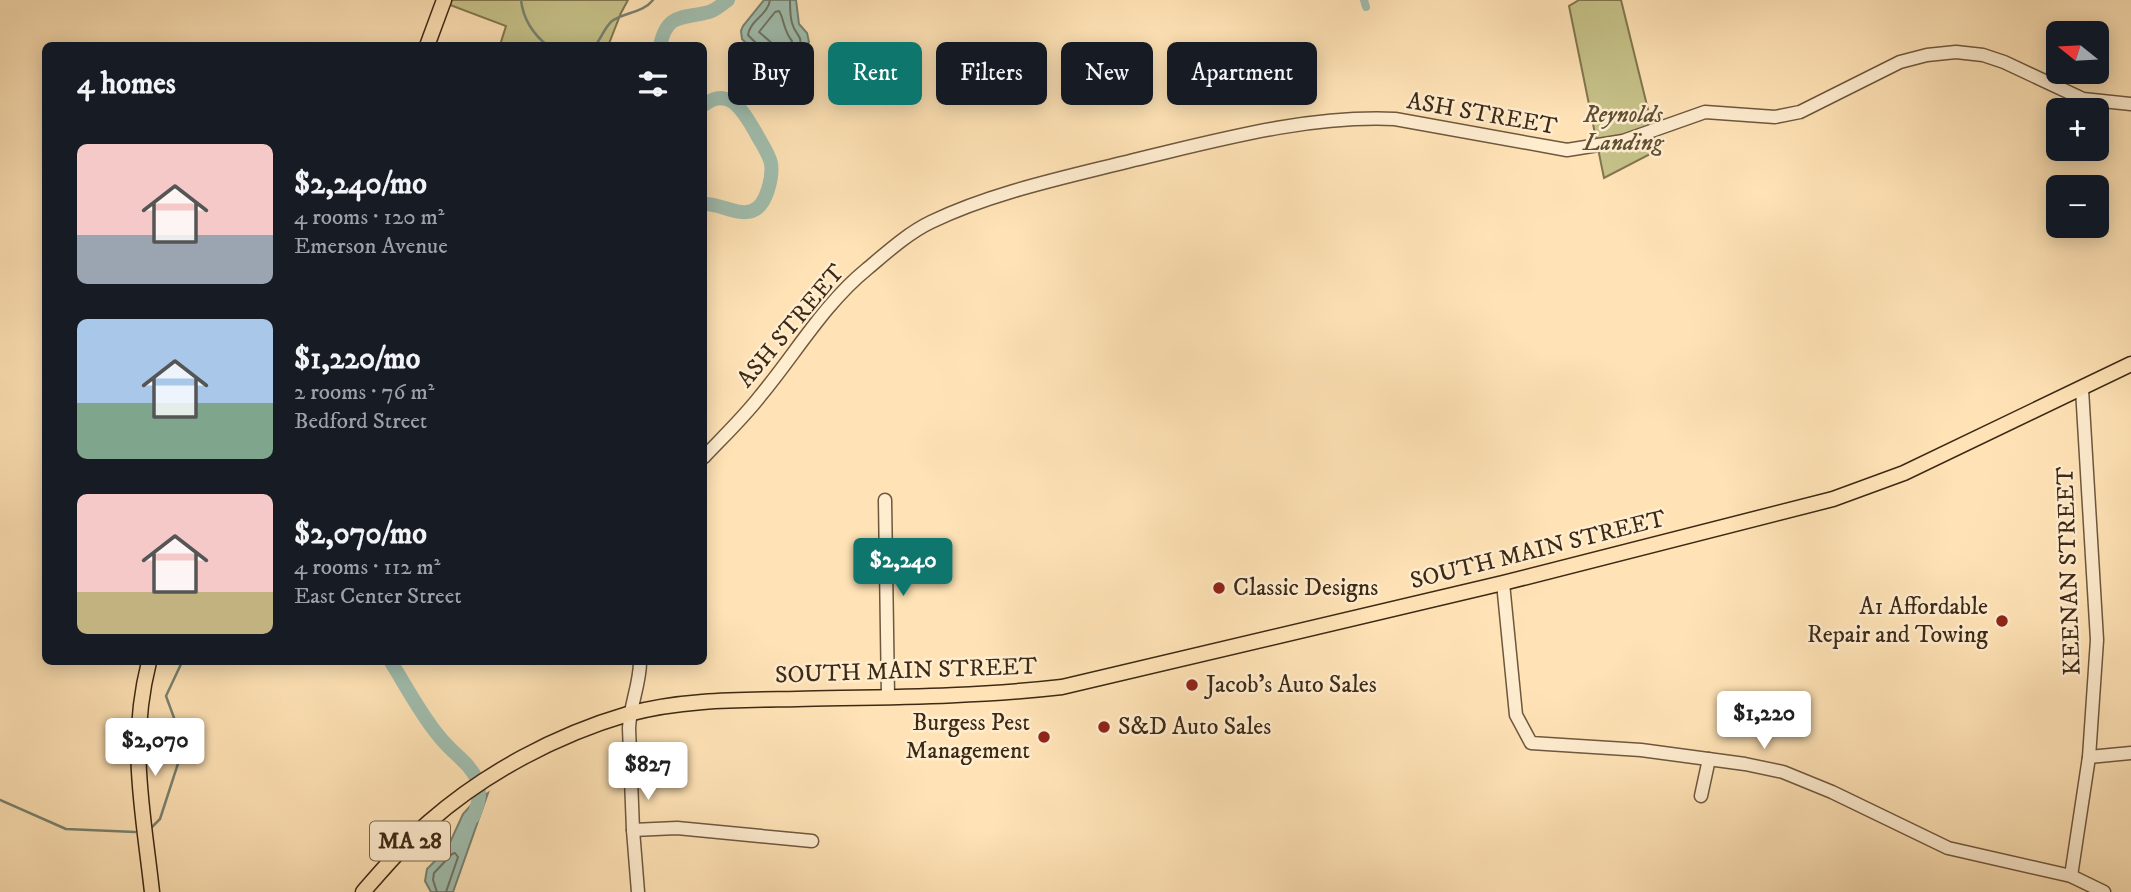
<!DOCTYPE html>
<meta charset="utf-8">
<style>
:root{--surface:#171b24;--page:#242831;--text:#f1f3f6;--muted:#9ea1a6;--accent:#0f766e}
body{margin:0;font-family:"IM FELL DW Pica",serif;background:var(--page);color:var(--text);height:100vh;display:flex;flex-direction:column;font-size:26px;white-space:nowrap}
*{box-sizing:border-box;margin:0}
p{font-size:23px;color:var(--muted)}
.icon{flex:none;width:38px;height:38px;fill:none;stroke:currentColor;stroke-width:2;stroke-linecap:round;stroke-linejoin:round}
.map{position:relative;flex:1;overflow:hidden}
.drawer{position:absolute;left:42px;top:42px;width:665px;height:623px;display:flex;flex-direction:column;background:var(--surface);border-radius:10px;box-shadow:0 4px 18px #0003}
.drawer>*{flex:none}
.banner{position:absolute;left:728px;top:42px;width:665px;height:63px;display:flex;gap:14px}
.needle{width:46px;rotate:288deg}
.fabs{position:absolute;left:2046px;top:21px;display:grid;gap:14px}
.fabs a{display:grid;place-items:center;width:63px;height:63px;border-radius:10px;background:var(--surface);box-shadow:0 4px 18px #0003;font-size:35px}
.price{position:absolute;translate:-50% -60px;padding:0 16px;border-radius:7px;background:#fff;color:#222;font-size:23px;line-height:46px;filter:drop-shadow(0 2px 4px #0008)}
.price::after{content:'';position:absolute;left:50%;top:42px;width:21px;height:16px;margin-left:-10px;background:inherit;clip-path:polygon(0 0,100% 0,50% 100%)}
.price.on{background:var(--accent);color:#fff}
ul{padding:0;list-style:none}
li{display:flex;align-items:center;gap:21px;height:175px;padding:0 35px}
li span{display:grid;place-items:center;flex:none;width:196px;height:140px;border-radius:10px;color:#555}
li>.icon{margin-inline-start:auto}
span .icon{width:84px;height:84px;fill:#fffc;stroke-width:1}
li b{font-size:30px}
h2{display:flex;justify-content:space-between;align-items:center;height:84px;padding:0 35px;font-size:30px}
.pill{padding:0 24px;border-radius:10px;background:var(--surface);box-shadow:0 4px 18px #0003;font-size:24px;line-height:63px}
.pill.on{background:var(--accent);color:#fff}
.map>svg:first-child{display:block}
.green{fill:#c6c289;stroke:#82764f;stroke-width:2}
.water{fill:#a0beaf;stroke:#788271;stroke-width:2}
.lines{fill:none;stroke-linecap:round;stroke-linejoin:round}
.shore{stroke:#6e7462;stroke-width:2}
.stream{stroke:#788271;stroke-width:2.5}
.canal{stroke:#a0beaf;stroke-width:8}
.river{stroke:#a0beaf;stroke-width:14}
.minor-casing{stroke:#6e583d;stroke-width:15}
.major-casing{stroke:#3d2915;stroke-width:17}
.minor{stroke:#ffedd0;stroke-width:12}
.major{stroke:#ffe3b6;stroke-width:14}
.poi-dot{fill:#8f2418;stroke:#ffedd0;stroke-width:2.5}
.labels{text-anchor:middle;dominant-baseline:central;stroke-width:5;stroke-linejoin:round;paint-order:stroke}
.shield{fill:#ffedd0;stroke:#77644d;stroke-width:2}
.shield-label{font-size:23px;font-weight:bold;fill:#3d2915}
.street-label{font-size:24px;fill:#3d2915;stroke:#ffedd0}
.park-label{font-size:24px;font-style:italic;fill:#5f4f32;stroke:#ffedd0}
.poi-label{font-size:24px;fill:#3d2915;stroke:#ffedd0;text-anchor:start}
</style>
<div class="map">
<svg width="2131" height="892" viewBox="0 0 2131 892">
<rect width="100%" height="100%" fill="#ffe3b6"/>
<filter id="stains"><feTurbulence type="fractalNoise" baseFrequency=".00286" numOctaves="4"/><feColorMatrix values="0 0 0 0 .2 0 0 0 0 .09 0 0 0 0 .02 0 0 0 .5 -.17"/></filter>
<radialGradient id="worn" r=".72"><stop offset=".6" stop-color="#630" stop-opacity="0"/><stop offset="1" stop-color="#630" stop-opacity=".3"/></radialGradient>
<g class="green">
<path d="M452,0H628L621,13L608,46L500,45L506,26L450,5Z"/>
<path d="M1579,0H1621L1658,150L1604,178L1569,6Z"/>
</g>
<g class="water">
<path d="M764,0H796L799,24L807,33L809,42L806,50L796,62C773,66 757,55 742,39L741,31L743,26Z"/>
<path d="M488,793L453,892H431L425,881L427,869L447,849L463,814L473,803Z"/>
</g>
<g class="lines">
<g class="shore">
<path d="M770,0C768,15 750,20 748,35C760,48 778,62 795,53C807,36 796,38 792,23C790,16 790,8 790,0"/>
<path d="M779,11C784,18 783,30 792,41L788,47L773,44L759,32L775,12Z"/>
<path d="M437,892L433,880L434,873L452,854L455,853L458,857L446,892"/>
</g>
<g class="stream">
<path d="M521,0C523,18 533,34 548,46"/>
<path d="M595,46C601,38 605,27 612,21C625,12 643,13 653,0"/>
<path d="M0,800L66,829L135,832"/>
<path d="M152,827L160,819L184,745L166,696L182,662"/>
</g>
<path class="canal" d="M1364,0L1366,7"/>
<g class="river">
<path d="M660,46C667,12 683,19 709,12C716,10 722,4 728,0"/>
<path d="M704,105C730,85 744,113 756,133C761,143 768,152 771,163C773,176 767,206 752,211C737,216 719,203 704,204"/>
<path d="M391,662C406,686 420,713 438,735C460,764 493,772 473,817"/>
</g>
<g class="minor-casing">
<g id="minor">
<path d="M704,457C723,437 744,417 761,395C796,353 824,304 867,269C886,253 908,233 931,222C993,192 1067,177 1134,160C1219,140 1307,115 1395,119L1567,150L1623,141L1705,112L1775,117L1800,112L1900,62L1927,55L1956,52L1983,55L2004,62L2083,99L2131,104"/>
<path d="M885,500L888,697"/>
<path d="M1503,583L1516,715L1531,743L1641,750L1745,764L1783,772L1832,792L1948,848L2071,876L2104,892"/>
<path d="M2089,757L2131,753"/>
<path d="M1701,796L1709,759"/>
<path d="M633,830L677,828L812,841"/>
<path d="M2071,876L2089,757L2097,640L2082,389"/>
<path d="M638,892L633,830L629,728C630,705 640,684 640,662"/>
</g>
</g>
<g class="major-casing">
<g id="major">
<path d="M427,46L444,0"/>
<path d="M149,662C128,745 143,810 152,892"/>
<path d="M363,892C384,868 405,843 429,822C485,773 556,735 628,714C683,699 741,700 797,699C885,697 974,697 1062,687L1503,583L1833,499L1904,473L2131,364"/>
</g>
</g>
<use href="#minor" class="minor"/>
<use href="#major" class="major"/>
</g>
<g class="poi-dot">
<circle cx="1219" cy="588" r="7"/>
<circle cx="2002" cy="621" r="7"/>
<circle cx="1192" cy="685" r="7"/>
<circle cx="1104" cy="727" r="7"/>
<circle cx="1044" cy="737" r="7"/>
</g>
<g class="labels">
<rect class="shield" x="370" y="821.5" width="80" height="39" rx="5"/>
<g class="shield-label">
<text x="410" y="841">MA 28</text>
</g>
<g class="street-label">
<text transform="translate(1482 114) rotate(10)">ASH STREET</text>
<text transform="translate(791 326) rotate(-50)">ASH STREET</text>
<text transform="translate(1538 550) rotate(-14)">SOUTH MAIN STREET</text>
<text transform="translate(2069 571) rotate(-92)">KEENAN STREET</text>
<text transform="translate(906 671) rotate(-2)">SOUTH MAIN STREET</text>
</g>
<g class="park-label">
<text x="1623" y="115">Reynolds<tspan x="1623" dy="28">Landing</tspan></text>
</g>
<g class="poi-label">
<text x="1233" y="588">Classic Designs</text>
<text x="1988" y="607" text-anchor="end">A1 Affordable<tspan x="1988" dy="28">Repair and Towing</tspan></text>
<text x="1206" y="685">Jacob's Auto Sales</text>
<text x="1030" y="723" text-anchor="end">Burgess Pest<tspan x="1030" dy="28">Management</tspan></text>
<text x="1118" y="727">S&amp;D Auto Sales</text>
</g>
</g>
<rect width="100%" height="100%" filter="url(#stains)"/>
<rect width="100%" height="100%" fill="url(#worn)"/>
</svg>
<div class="fabs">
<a><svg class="needle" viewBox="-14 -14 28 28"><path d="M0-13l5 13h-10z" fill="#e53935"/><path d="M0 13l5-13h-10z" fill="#9ea1a6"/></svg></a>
<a>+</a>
<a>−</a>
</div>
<b class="price on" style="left:903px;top:598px">$2,240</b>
<b class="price" style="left:1764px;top:751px">$1,220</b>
<b class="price" style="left:155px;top:778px">$2,070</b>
<b class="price" style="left:648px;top:802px">$827</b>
<div class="banner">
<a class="pill">Buy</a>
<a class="pill on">Rent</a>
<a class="pill">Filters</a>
<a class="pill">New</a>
<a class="pill">Apartment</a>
</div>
<section class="drawer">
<h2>4 homes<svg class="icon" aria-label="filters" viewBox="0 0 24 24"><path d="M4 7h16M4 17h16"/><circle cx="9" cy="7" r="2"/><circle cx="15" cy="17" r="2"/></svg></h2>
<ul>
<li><span style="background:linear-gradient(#f6c9c9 65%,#9aa5b1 0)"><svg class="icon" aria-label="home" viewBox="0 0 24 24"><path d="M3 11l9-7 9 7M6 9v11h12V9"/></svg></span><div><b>$2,240/mo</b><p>4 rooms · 120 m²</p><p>Emerson Avenue</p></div></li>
<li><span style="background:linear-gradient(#a9c7e8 60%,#7fa58c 0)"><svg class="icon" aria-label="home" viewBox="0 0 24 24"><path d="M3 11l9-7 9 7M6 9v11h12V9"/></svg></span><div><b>$1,220/mo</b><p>2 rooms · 76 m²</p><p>Bedford Street</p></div></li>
<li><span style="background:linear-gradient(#f6c9c9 70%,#c2b280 0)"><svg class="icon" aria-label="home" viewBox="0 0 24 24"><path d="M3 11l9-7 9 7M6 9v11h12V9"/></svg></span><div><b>$2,070/mo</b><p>4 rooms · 112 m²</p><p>East Center Street</p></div></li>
</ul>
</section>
</div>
